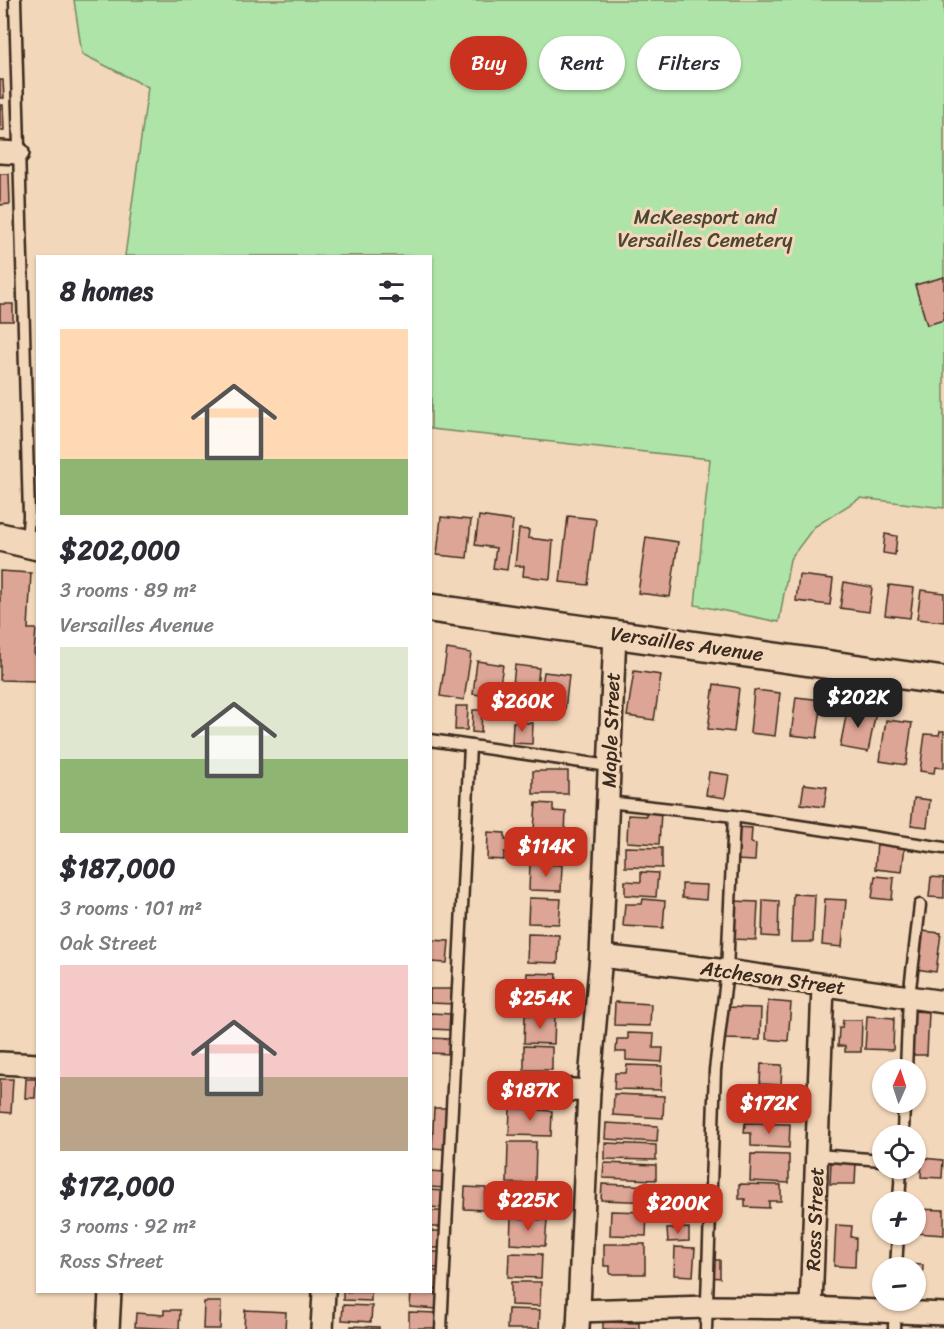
<!DOCTYPE html>
<meta charset="utf-8">
<style>
:root{--surface:#fff;--page:#f7f7f7;--text:#2b2b33;--muted:#7c7c81;--accent:#c8321e}
body{margin:0;font-family:Sriracha,sans-serif;background:var(--page);color:var(--text);height:100vh;display:flex;flex-direction:column;font-size:22px;white-space:nowrap}
*{box-sizing:border-box;margin:0}
p{font-size:20px;color:var(--muted)}
.icon{flex:none;width:33px;height:33px;fill:none;stroke:currentColor;stroke-width:2;stroke-linecap:round;stroke-linejoin:round}
.map{position:relative;flex:1;overflow:hidden}
.side{position:absolute;left:36px;top:255px;width:396px;height:1038px;display:flex;flex-direction:column;background:var(--surface);border-radius:0px;box-shadow:0 2px 4px #0004}
.side>*{flex:none}
.hud{position:absolute;left:450px;top:36px;width:404px;height:54px;display:flex;gap:12px}
.needle{width:39px;rotate:3deg}
.fabs{position:absolute;left:872px;top:1059px;display:grid;gap:12px}
.fabs a{display:grid;place-items:center;width:54px;height:54px;border-radius:50%;background:var(--surface);box-shadow:0 2px 4px #0004;font-size:30px}
.price{position:absolute;translate:-50% -51px;padding:0 14px;border-radius:12px;background:var(--accent);color:#fff;font-size:20px;line-height:39px;filter:drop-shadow(0 2px 3px #0008)}
.price::after{content:'';position:absolute;left:50%;top:36px;width:18px;height:14px;margin-left:-9px;background:inherit;clip-path:polygon(0 0,100% 0,50% 100%)}
.price.active{background:#222;color:#fff}
ul{padding:0;list-style:none}
li{display:grid;align-content:center;gap:12px;height:318px;padding:0 24px}
li span{display:grid;place-items:center;height:186px;border-radius:0px;color:#555}
li>.icon{margin-inline-start:auto}
span .icon{width:108px;height:108px;fill:#fffc;stroke-width:1}
li b{font-size:26px}
h2{display:flex;justify-content:space-between;align-items:center;height:72px;padding:0 24px;font-size:26px}
.chip{padding:0 21px;border-radius:27px;background:var(--surface);box-shadow:0 2px 4px #0004;font-size:21px;line-height:54px}
.chip.active{background:var(--accent);color:#fff}
.map>svg:first-child{display:block}
.green{fill:#aee4a7;stroke:#748762;stroke-width:1.5}
.building{fill:#dda595;stroke:#3b2a1e;stroke-width:1.5}
.lines{fill:none;stroke-linecap:round;stroke-linejoin:round}
.service-casing{stroke:#3b2a1e;stroke-width:15}
.minor-casing{stroke:#3b2a1e;stroke-width:26}
.tertiary-casing{stroke:#3b2a1e;stroke-width:32}
.service{stroke:#f3d7ba;stroke-width:10}
.minor{stroke:#f3d7ba;stroke-width:21}
.tertiary{stroke:#f3d7ba;stroke-width:27}
.labels{text-anchor:middle;dominant-baseline:central;stroke-width:6;stroke-linejoin:round;paint-order:stroke}
.park-label{font-size:20px;fill:#4c4633;stroke:#f3d7ba}
.street-label{font-size:20px;fill:#3b2a1e;stroke:#f3d7ba}
</style>
<div class="map">
<svg width="944" height="1329" viewBox="0 0 944 1329">
<rect width="100%" height="100%" fill="#f3d7ba"/>
<filter id="ink" filterUnits="userSpaceOnUse"><feTurbulence type="fractalNoise" baseFrequency=".0167" numOctaves="2"/><feDisplacementMap in="SourceGraphic" scale="12" xChannelSelector="R" yChannelSelector="G"/><feConvolveMatrix kernelMatrix="1 2 1 2 8 2 1 2 1" color-interpolation-filters="sRGB"/></filter>
<g filter="url(#ink)">
<path class="green" d="M74,0H944V508L860,498L814,527L790,559L779,622L695,605L710,459L431,429L430,256H125L148,87L82,54Z"/>
<g class="building">
<path d="M0,80H3L4,98H0Z"/>
<path d="M0,105H3L4,130H0Z"/>
<path d="M0,174H9L10,204L0,205Z"/>
<path d="M944,277V320L927,325L915,285Z"/>
<rect x="0" y="304" width="13" height="17"/>
<path d="M479,516L513,521L507,570L493,568L496,548L475,545Z"/>
<path d="M568,516L596,519L588,585L560,582Z"/>
<path d="M441,517L471,520L467,558L437,555Z"/>
<path d="M519,529L529,530L528,538L553,541L550,579L523,576L524,566H515Z"/>
<path d="M885,534L897,536L895,555L883,553Z"/>
<path d="M646,537L678,542L670,597L638,593Z"/>
<path d="M0,571L31,573L28,629H36L34,654L38,655V681L0,680Z"/>
<path d="M799,575L833,579L830,605L796,601Z"/>
<path d="M844,582L872,587L869,612L840,608Z"/>
<path d="M889,585L914,588L910,618L885,615Z"/>
<path d="M921,590L944,593V622L917,619Z"/>
<path d="M447,649L471,653L464,700L440,696Z"/>
<path d="M477,661L503,665L498,697L473,694Z"/>
<path d="M515,665L539,668L535,707L511,704Z"/>
<path d="M634,671L661,675L654,720L627,716Z"/>
<path d="M544,672L569,675L565,710L539,707Z"/>
<path d="M714,684L739,688L734,732L708,729Z"/>
<path d="M754,690L780,693L775,736L750,733Z"/>
<path d="M796,697L822,700L817,738L791,735Z"/>
<path d="M456,706H468L467,730H455Z"/>
<path d="M848,706L876,712L868,752L840,747Z"/>
<path d="M473,710H482L481,733L472,732Z"/>
<path d="M886,720L912,723L906,765L880,761Z"/>
<path d="M513,722L533,723L532,744L512,743Z"/>
<path d="M940,731H944V768L935,767L934,773L920,771L925,734L939,735Z"/>
<rect x="533" y="771" width="35" height="23"/>
<path d="M709,772L729,775L725,798L706,795Z"/>
<path d="M804,784L827,787L824,807L801,804Z"/>
<path d="M914,798L930,800L927,827L911,825Z"/>
<path d="M536,803L553,804V811L566,812L565,832L534,830Z"/>
<path d="M646,811L661,812L659,844L627,842L628,815L646,816Z"/>
<path d="M735,827L752,828L751,843L756,844L755,861L734,860Z"/>
<path d="M488,832L505,833V840H516L515,853L504,852V860L487,859Z"/>
<path d="M877,842L905,845L902,872L875,869Z"/>
<path d="M625,847L662,848V868L625,867Z"/>
<path d="M530,864L562,865L561,891L529,890Z"/>
<path d="M641,872L658,873L656,897L625,895V881L641,882Z"/>
<path d="M875,876L894,878L892,900L872,898Z"/>
<path d="M931,877L944,878V898L929,897Z"/>
<path d="M682,884L707,885L706,900L682,898Z"/>
<path d="M793,894L815,895L813,942H791Z"/>
<path d="M529,898L561,899L559,924L528,923Z"/>
<path d="M643,899L665,901L663,928L623,926L625,904H642Z"/>
<path d="M825,899L846,900L842,947L822,945Z"/>
<path d="M763,900L779,901L778,937L762,936Z"/>
<path d="M733,901L758,902L756,940L731,939Z"/>
<path d="M921,931L941,933L936,972L916,969Z"/>
<path d="M528,934L559,935L558,963L527,962Z"/>
<path d="M430,940L449,941L447,963L430,962Z"/>
<path d="M527,973L557,974L555,1002L525,1001Z"/>
<path d="M430,989H454V1004L430,1003Z"/>
<path d="M768,1001L791,1003L788,1041L766,1039Z"/>
<path d="M615,1002L651,1004L650,1026L614,1025Z"/>
<path d="M724,1007L761,1008L760,1040L724,1039Z"/>
<path d="M912,1011L929,1012L927,1055H910Z"/>
<path d="M430,1013L452,1014V1030L430,1029Z"/>
<path d="M525,1015L555,1016L554,1044L524,1043Z"/>
<path d="M867,1016L894,1018L893,1050L865,1049Z"/>
<path d="M843,1020H862L861,1052H845V1046H838L839,1028H842Z"/>
<path d="M628,1033L654,1034L653,1048H663L662,1062L626,1060V1052H616L617,1039H628Z"/>
<path d="M430,1038L451,1039L450,1054L430,1053Z"/>
<path d="M524,1046L552,1047V1070H524Z"/>
<path d="M761,1064L782,1065L781,1085L760,1084Z"/>
<path d="M627,1065L662,1066L661,1090L614,1089L615,1073H626Z"/>
<path d="M0,1079H13L11,1113L0,1112Z"/>
<path d="M26,1079H36L35,1098H25Z"/>
<path d="M756,1092L792,1093L791,1116L747,1114V1105L755,1106Z"/>
<path d="M614,1094L664,1096L663,1118L613,1115Z"/>
<path d="M434,1108H447L445,1149L432,1148Z"/>
<path d="M510,1108L552,1111L551,1136L509,1135Z"/>
<path d="M606,1123L658,1126L657,1142L605,1139Z"/>
<path d="M745,1123L790,1124L789,1148L751,1146V1133H744Z"/>
<path d="M508,1142H536L535,1184L507,1183Z"/>
<path d="M605,1143L656,1145V1160L605,1159Z"/>
<path d="M751,1154L789,1155V1183L750,1181Z"/>
<path d="M922,1158L943,1160L942,1178L921,1177Z"/>
<path d="M831,1161L856,1162L855,1184H830Z"/>
<path d="M604,1163L656,1165V1180L603,1178Z"/>
<path d="M430,1171L445,1172L444,1188L430,1187Z"/>
<path d="M602,1184L655,1186L654,1202L601,1200Z"/>
<path d="M739,1184L781,1185V1201H769V1208L745,1207V1199H739Z"/>
<path d="M465,1187L486,1188L485,1210L464,1209Z"/>
<path d="M515,1188L548,1190L547,1205H538V1212H529V1216H514Z"/>
<path d="M430,1190L443,1191L442,1208L430,1207Z"/>
<path d="M915,1209L944,1210V1235L915,1233Z"/>
<path d="M430,1211H443L442,1227H430Z"/>
<path d="M611,1211L647,1212L646,1236L610,1235Z"/>
<path d="M511,1218L547,1220L545,1246L510,1244Z"/>
<path d="M836,1225L852,1226L851,1237L856,1238L855,1267L834,1266Z"/>
<path d="M689,1228V1241L668,1242L667,1229Z"/>
<path d="M430,1231H442L441,1248H430Z"/>
<path d="M604,1244H645V1274H610V1266H604Z"/>
<path d="M675,1247L695,1248L693,1276L674,1275Z"/>
<rect x="430" y="1252" width="10" height="16"/>
<path d="M509,1253L542,1254L541,1278L508,1277Z"/>
<path d="M712,1260H720V1278L711,1277Z"/>
<path d="M903,1264L923,1265L922,1288H915V1268H903Z"/>
<path d="M430,1271H439L438,1289H430Z"/>
<path d="M511,1282H541L540,1306L511,1305Z"/>
<path d="M343,1292H371V1301L343,1300Z"/>
<path d="M411,1292L438,1293L437,1309L410,1307Z"/>
<path d="M204,1302H221L220,1329H203Z"/>
<path d="M343,1305L372,1306L371,1322L342,1320Z"/>
<path d="M508,1309L540,1310L539,1329H507Z"/>
<path d="M164,1310H180L179,1329L135,1327L136,1313L164,1315Z"/>
<path d="M245,1310L286,1312L285,1329H244Z"/>
<path d="M409,1312L437,1313L436,1328H409Z"/>
<path d="M603,1322L639,1323V1329H603Z"/>
<path d="M351,1326L379,1327V1329H351Z"/>
</g>
<g class="lines">
<g class="service-casing">
<g id="service">
<path d="M15,0L29,516L27,542"/>
<path d="M430,740L609,766"/>
<path d="M608,802L734,816L944,848"/>
<path d="M906,1070L909,997L920,905"/>
<path d="M903,1136L904,1102"/>
<path d="M817,1155L882,1160"/>
<path d="M899,1202L901,1168"/>
<path d="M896,1268L898,1234"/>
<path d="M441,1329L470,746"/>
<path d="M706,1329L715,1070L727,971L734,816"/>
<path d="M894,1329L895,1300"/>
</g>
</g>
<g class="minor-casing">
<g id="minor">
<path d="M0,152L18,153"/>
<path d="M601,956L727,971L944,1002"/>
<path d="M0,1063L38,1065"/>
<path d="M507,1086L589,1091"/>
<path d="M811,1308L823,986"/>
<path d="M579,1311L707,1307L811,1308L944,1314"/>
<path d="M108,1329L110,1292"/>
<path d="M322,1329L324,1292"/>
<path d="M578,1329L589,1091L601,956L615,634"/>
</g>
</g>
<g class="tertiary-casing">
<g id="tertiary">
<path d="M0,537L38,546"/>
<path d="M430,608L944,681"/>
</g>
</g>
<use href="#service" class="service"/>
<use href="#minor" class="minor"/>
<use href="#tertiary" class="tertiary"/>
</g>
</g>
<g class="labels">
<g class="park-label">
<text x="705" y="217">McKeesport and<tspan x="705" dy="23">Versailles Cemetery</tspan></text>
</g>
<g class="street-label">
<text transform="translate(687 644) rotate(8)">Versailles Avenue</text>
<text transform="translate(611 730) rotate(-88)">Maple Street</text>
<text transform="translate(773 978) rotate(8)">Atcheson Street</text>
<text transform="translate(815 1219) rotate(-88)">Ross Street</text>
</g>
</g>
</svg>
<div class="fabs">
<a><svg class="needle" viewBox="-14 -14 28 28"><path d="M0-13l5 13h-10z" fill="#e53935"/><path d="M0 13l5-13h-10z" fill="#7c7c81"/></svg></a>
<a><svg class="icon" aria-label="locate" viewBox="0 0 24 24"><circle cx="12" cy="12" r="6"/><path d="M12 2v4M12 18v4M2 12h4M18 12h4"/></svg></a>
<a>+</a>
<a>−</a>
</div>
<b class="price active" style="left:858px;top:729px">$202K</b>
<b class="price" style="left:522px;top:733px">$260K</b>
<b class="price" style="left:546px;top:878px">$114K</b>
<b class="price" style="left:540px;top:1030px">$254K</b>
<b class="price" style="left:530px;top:1122px">$187K</b>
<b class="price" style="left:769px;top:1135px">$172K</b>
<b class="price" style="left:528px;top:1232px">$225K</b>
<b class="price" style="left:678px;top:1235px">$200K</b>
<div class="hud">
<a class="chip active">Buy</a>
<a class="chip">Rent</a>
<a class="chip">Filters</a>
</div>
<section class="side">
<h2>8 homes<svg class="icon" aria-label="filters" viewBox="0 0 24 24"><path d="M4 7h16M4 17h16"/><circle cx="9" cy="7" r="2"/><circle cx="15" cy="17" r="2"/></svg></h2>
<ul>
<li><span style="background:linear-gradient(#ffd9b3 70%,#8fb573 0)"><svg class="icon" aria-label="home" viewBox="0 0 24 24"><path d="M3 11l9-7 9 7M6 9v11h12V9"/></svg></span><div><b>$202,000</b><p>3 rooms · 89 m²</p><p>Versailles Avenue</p></div></li>
<li><span style="background:linear-gradient(#dfe7d0 60%,#8fb573 0)"><svg class="icon" aria-label="home" viewBox="0 0 24 24"><path d="M3 11l9-7 9 7M6 9v11h12V9"/></svg></span><div><b>$187,000</b><p>3 rooms · 101 m²</p><p>Oak Street</p></div></li>
<li><span style="background:linear-gradient(#f6c9c9 60%,#b9a48a 0)"><svg class="icon" aria-label="home" viewBox="0 0 24 24"><path d="M3 11l9-7 9 7M6 9v11h12V9"/></svg></span><div><b>$172,000</b><p>3 rooms · 92 m²</p><p>Ross Street</p></div></li>
</ul>
</section>
</div>
